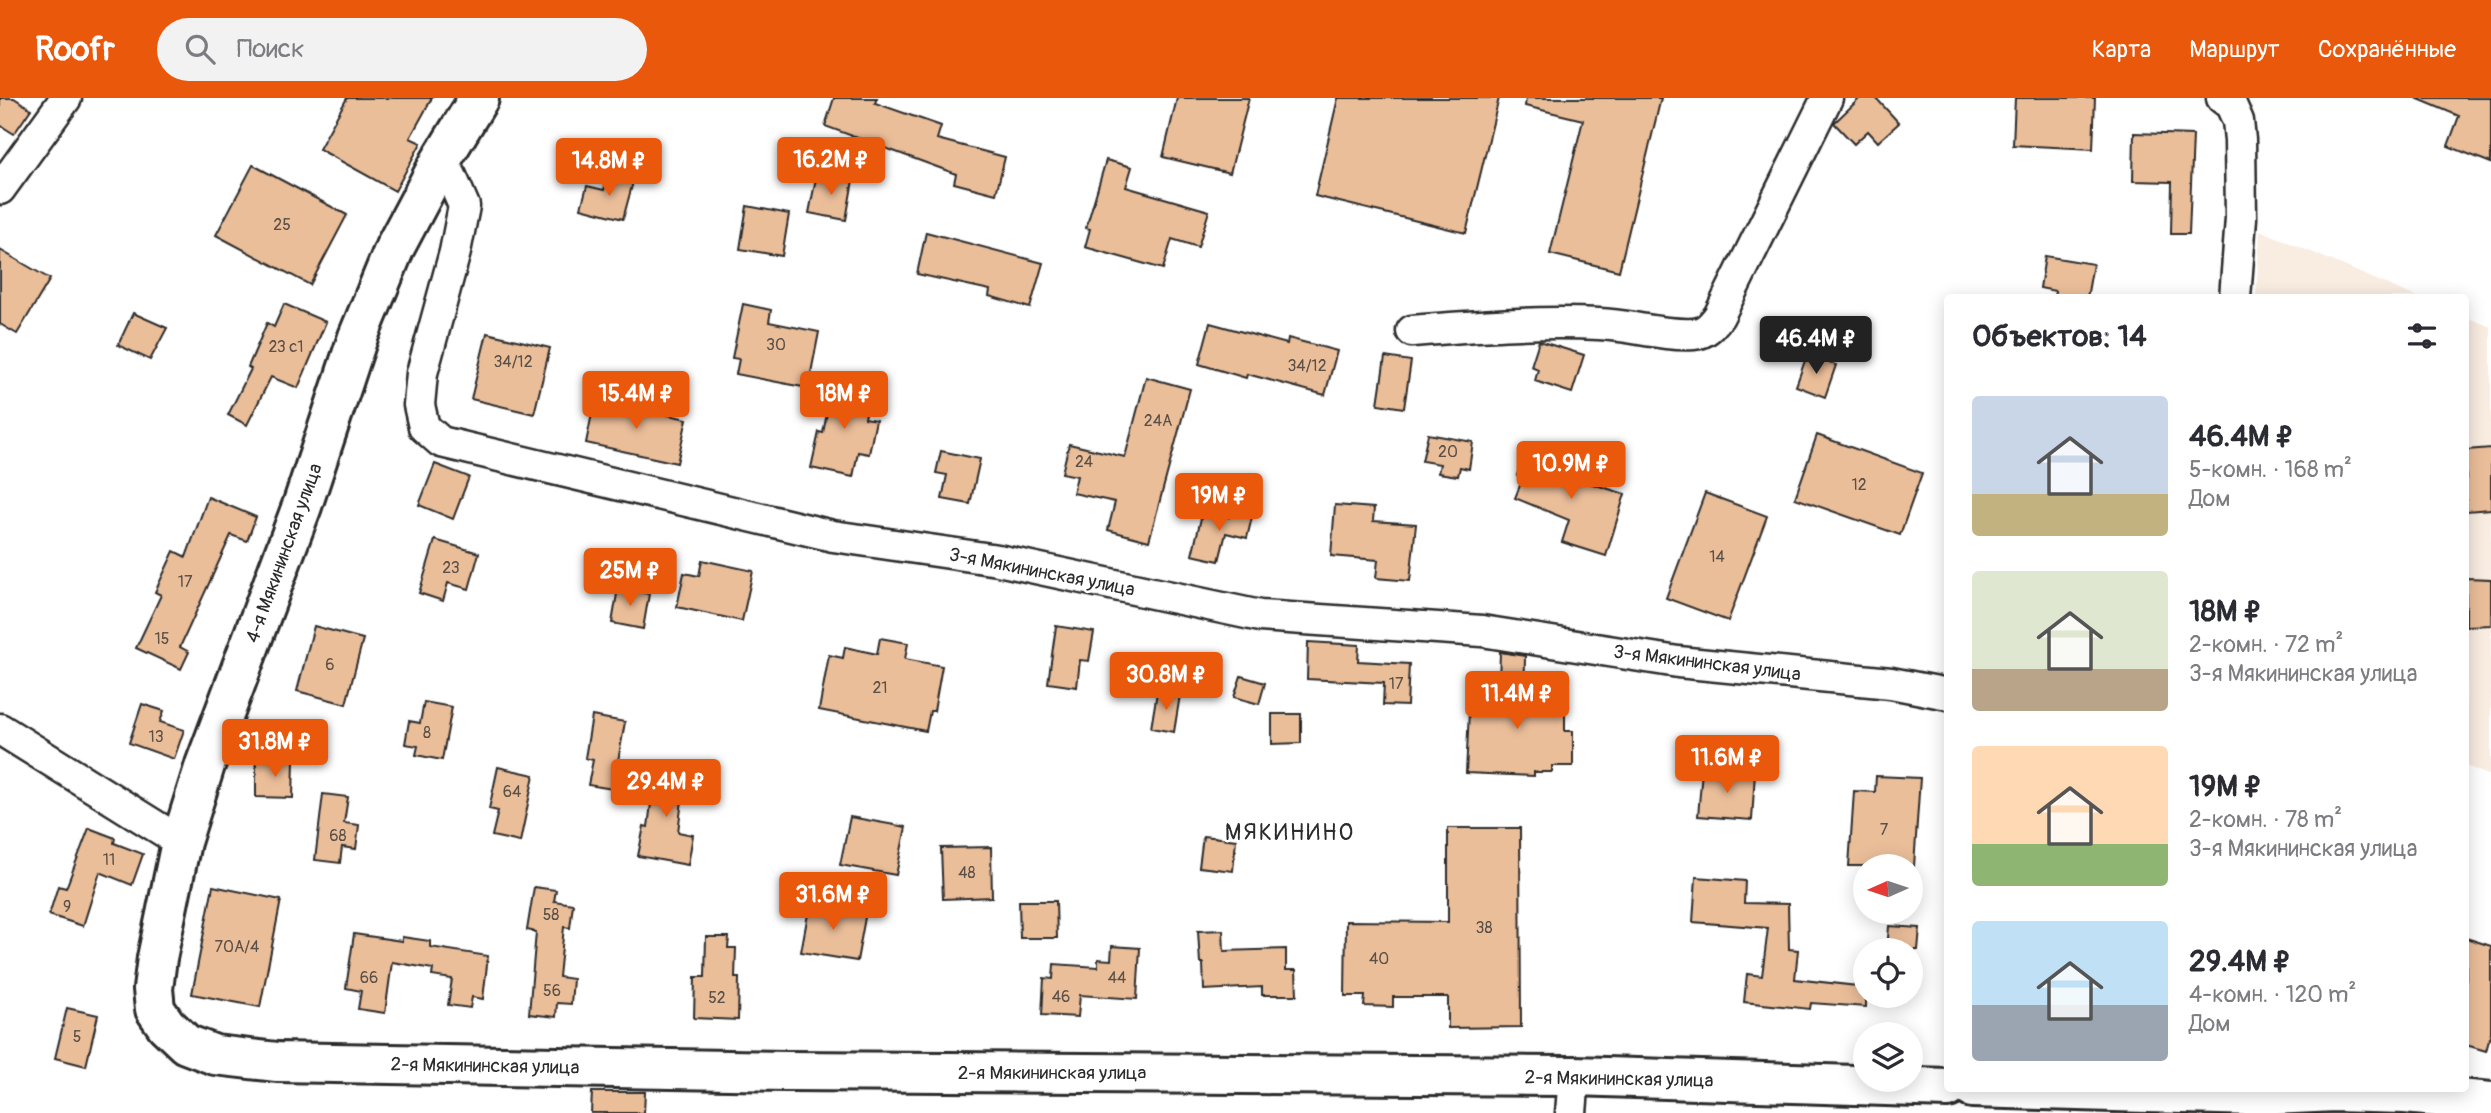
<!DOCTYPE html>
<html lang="ru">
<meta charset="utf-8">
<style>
:root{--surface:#fff;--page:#f2f2f3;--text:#2b2b33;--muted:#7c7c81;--accent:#ea580c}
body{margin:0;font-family:Pangolin,sans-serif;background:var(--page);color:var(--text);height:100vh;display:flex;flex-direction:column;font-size:26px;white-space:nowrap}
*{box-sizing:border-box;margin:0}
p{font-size:23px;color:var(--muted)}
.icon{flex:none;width:38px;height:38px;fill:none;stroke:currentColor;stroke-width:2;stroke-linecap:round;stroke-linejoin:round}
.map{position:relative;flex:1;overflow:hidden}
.side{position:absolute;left:1944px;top:196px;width:525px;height:798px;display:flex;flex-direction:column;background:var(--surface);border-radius:7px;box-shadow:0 4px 18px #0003}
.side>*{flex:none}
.needle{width:46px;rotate:267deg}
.controls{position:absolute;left:1853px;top:756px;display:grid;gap:14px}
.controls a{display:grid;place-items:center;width:70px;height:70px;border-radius:50%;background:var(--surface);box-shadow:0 4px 18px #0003;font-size:35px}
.price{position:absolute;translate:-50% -60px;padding:0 16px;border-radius:7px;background:var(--accent);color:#fff;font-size:23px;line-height:46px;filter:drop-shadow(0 2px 4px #0008)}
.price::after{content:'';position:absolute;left:50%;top:42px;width:21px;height:16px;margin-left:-10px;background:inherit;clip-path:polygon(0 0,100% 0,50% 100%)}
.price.selected{background:#222;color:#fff}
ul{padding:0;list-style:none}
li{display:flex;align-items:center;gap:21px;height:175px;padding:0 28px}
li span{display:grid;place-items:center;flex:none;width:196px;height:140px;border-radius:7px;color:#555}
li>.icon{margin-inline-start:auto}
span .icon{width:84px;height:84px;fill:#fffc;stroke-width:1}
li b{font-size:30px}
h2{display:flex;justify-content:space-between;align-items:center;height:84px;padding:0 28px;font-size:30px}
header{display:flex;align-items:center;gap:42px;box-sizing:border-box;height:98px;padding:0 35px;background:var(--accent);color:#fff}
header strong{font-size:33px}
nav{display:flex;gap:38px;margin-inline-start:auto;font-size:24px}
.search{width:490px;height:63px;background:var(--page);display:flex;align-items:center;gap:18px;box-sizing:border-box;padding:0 24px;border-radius:38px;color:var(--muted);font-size:26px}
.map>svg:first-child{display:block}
.built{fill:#f9ece1}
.building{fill:#ebbe9a;stroke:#2b2b2b;stroke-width:2}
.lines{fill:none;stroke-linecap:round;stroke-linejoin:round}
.street-casing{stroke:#2b2b2b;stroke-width:35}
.secondary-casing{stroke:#2b2b2b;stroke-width:44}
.street{stroke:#fff;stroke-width:30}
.secondary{stroke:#fff;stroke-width:38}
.labels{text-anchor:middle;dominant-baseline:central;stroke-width:5;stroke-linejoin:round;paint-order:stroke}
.number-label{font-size:16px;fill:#5b5047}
.street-label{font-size:19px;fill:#2b2b2b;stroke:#fff}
.quarter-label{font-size:23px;letter-spacing:2px;fill:#2b2b2b;stroke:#fff}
</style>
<header>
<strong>Roofr</strong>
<div class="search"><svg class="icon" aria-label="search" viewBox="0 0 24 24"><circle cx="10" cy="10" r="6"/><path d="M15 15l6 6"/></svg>Поиск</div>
<nav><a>Карта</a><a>Маршрут</a><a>Сохранённые</a></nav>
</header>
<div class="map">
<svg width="2491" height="1015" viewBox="0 0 2491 1015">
<rect width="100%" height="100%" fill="#fff"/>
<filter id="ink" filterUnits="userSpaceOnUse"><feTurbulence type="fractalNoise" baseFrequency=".0143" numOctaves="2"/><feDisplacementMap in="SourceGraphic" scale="14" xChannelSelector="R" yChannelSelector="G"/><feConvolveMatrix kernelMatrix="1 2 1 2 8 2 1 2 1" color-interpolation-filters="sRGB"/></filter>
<g filter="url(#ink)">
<g class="built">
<path d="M2260,132L2416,199H2256Z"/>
<path d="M2466,219L2491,229V678L2466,668Z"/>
</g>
<g class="building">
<path d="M0,0H14L31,11L14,36L0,27Z"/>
<path d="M347,0H432L410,40L421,45L395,93L319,51Z"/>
<path d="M834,0H877L875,5L941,28L937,41L1005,59L996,96L954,85L956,76L825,28Z"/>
<path d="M1177,0H1249L1230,75L1163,59Z"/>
<path d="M1338,0H1499L1466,135L1315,98Z"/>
<path d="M1526,0H1661L1619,173L1550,156L1583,22L1525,8Z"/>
<path d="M1860,0H1876L1899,25L1878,44L1868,33L1854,46L1834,25Z"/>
<path d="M2015,0H2095L2093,51L2013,47Z"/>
<path d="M2416,0H2491V65L2448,48L2459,18Z"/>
<path d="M2134,35L2193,37L2189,136H2171L2172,84L2133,83Z"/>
<path d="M1106,62L1132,69L1126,89L1209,113L1198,149L1172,141L1163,171L1085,149L1090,131L1086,130Z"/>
<path d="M253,67L347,117L310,187L216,137Z"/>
<path d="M817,75L853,82L846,122L809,115Z"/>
<path d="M608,77L633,84L623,121L581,110L587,88L604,92Z"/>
<path d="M747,108L789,116L782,158L740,151Z"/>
<path d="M926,134L1043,165L1030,210L989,198L990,192L917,176Z"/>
<path d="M0,152L50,181L17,236L0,226Z"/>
<path d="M2045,158L2093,166L2087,200H2054L2055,193L2040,190Z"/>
<path d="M284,206L326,224L298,290L271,279L247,327L228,317L251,271L248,269L267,225L274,229Z"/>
<path d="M743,206L771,212L769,224L819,234L808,290L736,276L739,261L732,260Z"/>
<path d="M133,215L167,230L150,262L118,247Z"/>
<path d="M1210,225L1287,246L1288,240L1337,253L1325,297L1247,276L1246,280L1199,266Z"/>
<path d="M487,235L550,250L534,316L471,301Z"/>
<path d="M1539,243L1584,257L1572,295L1535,283L1538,271L1531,268Z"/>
<path d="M1807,257L1836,267L1825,299L1796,288Z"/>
<path d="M1385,259L1411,263L1404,310L1378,306Z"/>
<path d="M1146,279L1190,291L1149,443L1108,432L1115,404L1073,395L1077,378L1062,375L1069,346L1125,359Z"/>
<path d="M833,285L871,292L865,320L876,322L869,356L858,354L853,379L811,370L819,334L823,335Z"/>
<path d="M595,301L687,321L677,365L586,345Z"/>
<path d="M1428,336L1473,344L1469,371L1460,369L1458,378L1438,375L1440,366L1422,363Z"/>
<path d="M1817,337L1922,375L1900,437L1795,400Z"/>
<path d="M1544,344L1563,352L1554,374L1625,396L1606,458L1562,444L1569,422L1515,400L1523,380L1517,377L1526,356L1537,361Z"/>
<path d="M2491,350V411L2466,413V352Z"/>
<path d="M941,353L980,361L970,406L942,401L947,377L936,375Z"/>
<path d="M435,366L469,379L453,421L419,407Z"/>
<path d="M1705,395L1767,418L1728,523L1666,500Z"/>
<path d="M208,399L256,419L247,443L231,437L180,549L189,554L181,571L136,550L161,497L155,494L174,453L186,459Z"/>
<path d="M1335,407L1374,410L1373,423L1416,426L1410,483L1376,480L1378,462L1331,458Z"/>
<path d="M1203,412L1229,419L1230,413L1252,419L1247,440L1226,435L1219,463L1192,457Z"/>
<path d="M435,442L479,455L469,491L448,485L443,503L419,495Z"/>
<path d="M702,462L753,473L742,523L677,509L684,475L699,478Z"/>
<path d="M2466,480L2491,481V527L2466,528Z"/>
<path d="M618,490L649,496L643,531L612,525Z"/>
<path d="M314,528L363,541L346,606L297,593Z"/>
<path d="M1056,528L1094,534L1089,563L1080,562L1077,589L1048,585Z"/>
<path d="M880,540L908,545L905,561L942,568L934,613H930L926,633L819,612L829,557L843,560L845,549L877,556Z"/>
<path d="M1308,544L1359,547L1358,563L1409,566L1407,608L1383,607L1384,585L1307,581Z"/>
<path d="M1500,554L1525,558L1524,612H1565V633H1573V668H1552V674H1534V678L1466,675L1469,613L1498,615Z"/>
<path d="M1241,578L1265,585L1259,606L1234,599Z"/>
<path d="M1157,594L1180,597L1174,634L1151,630Z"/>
<path d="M424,604L452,609L442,662L416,657L418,648L405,646L409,623L420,625Z"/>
<path d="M142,606L164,613L160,624L184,632L174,661L129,645Z"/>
<path d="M1272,616H1301V645L1272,646Z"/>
<path d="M592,618L625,624L613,691L588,687L593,662L585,660Z"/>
<path d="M256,662H294L293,700L256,699Z"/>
<path d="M656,666L686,670L678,734L693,737L688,767L638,758L644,728L648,729Z"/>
<path d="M498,669L534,677L520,744L492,738L498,713L489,711Z"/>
<path d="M1702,672L1755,674L1752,722L1698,718Z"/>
<path d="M1876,678L1920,680L1914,768H1849L1854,693L1875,694Z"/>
<path d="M323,696L348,699L344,725L359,727L356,751L342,749L340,765L315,762Z"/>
<path d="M850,719L906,729L896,777L840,767Z"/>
<path d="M89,730L115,740L114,745L143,756L132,787L100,774L83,828L49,817L58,788L66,790Z"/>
<path d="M1448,730H1520L1521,929L1448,930V899H1393V909L1364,908L1365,898H1345L1346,823L1448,824Z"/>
<path d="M1203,738L1236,742L1233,773L1199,769Z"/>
<path d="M991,749L992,799L943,801L941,750Z"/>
<path d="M1696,779L1745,783L1744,805L1788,806L1789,851L1798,852L1795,881L1866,889V909L1811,905L1810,911L1744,904L1747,876L1762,878L1768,830L1693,824Z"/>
<path d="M213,788L281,802L260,909L192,896Z"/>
<path d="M534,789L556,792L554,803L573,806L570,830L564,829L559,879L573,881L571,906L557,905L556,919L529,916L536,834L527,832Z"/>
<path d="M1019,803H1056L1057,840H1020Z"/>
<path d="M810,805L866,814L857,863L801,854Z"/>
<path d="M1889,828L1920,830L1918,852H1887Z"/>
<path d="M1223,832L1224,853L1286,851V872H1296L1297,897H1262V889L1204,892L1203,865H1200L1198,833Z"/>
<path d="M354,836L402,843V839L430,843V849L488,858L483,901L472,899L470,910L448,907L452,881L432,878L433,871L392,864L385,915L358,911L361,893L346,890Z"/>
<path d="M706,839H729L728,850H736L735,880H739L738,922L694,920L695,879H705Z"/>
<path d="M2466,840L2491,848V935L2486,953L2466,947Z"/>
<path d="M1112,848L1140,850L1137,901L1080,897L1078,919L1042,917L1044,880L1053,881L1054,866L1098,869V861L1111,862Z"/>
<path d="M67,910L98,917L86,968L55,960Z"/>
<path d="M592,994H645L644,1015H591Z"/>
</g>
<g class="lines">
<g class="street-casing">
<g id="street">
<path d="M2222,0L2231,7L2238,23L2240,42L2241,120L2235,200"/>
<path d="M440,64L451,78L464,108L455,154L422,275L419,307L424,329L441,344L833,438L998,462L1260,518L1482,533L1678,564L1891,585L1948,596"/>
<path d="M0,91L66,0"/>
<path d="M1412,233C1474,228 1536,223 1599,226C1630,227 1662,238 1694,236C1706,235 1712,227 1719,218L1827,0"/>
<path d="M0,631L181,744"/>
<path d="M1571,1015L1574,978"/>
</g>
</g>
<g class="secondary-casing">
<g id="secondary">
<path d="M479,0L440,64L395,149L358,239L302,408L205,667L181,744L157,860L153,891L155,911L166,927L186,946L215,957L277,964L786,973L1574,978L1948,990"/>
<path d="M1972,990L2255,998L2335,994L2405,996L2491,1004"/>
</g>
</g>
<use href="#street" class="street"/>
<use href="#secondary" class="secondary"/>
</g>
</g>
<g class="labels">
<g class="number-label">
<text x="282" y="127">25</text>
<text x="776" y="247">30</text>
<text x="286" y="249">23 с1</text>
<text x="513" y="264">34/12</text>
<text x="1307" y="268">34/12</text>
<text x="1158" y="323">24А</text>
<text x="1448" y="354">20</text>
<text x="1084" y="364">24</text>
<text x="1859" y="387">12</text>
<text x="1717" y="459">14</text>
<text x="451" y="470">23</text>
<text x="185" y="484">17</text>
<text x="162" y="541">15</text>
<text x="330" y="567">6</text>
<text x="1396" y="586">17</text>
<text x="880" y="590">21</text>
<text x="427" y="635">8</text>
<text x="156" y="639">13</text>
<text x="512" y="694">64</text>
<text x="1884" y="732">7</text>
<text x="338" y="738">68</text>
<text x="109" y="762">11</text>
<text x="967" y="775">48</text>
<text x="67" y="809">9</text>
<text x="551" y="817">58</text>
<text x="1484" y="830">38</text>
<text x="237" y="849">70А/4</text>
<text x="1379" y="861">40</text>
<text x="369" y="880">66</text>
<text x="1117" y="880">44</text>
<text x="552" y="893">56</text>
<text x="1061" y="899">46</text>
<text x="717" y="900">52</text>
<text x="77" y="939">5</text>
</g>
<g class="street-label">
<text transform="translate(284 455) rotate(-70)">4-я Мякининская улица</text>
<text transform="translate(1042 474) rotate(11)">3-я Мякининская улица</text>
<text transform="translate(1707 565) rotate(7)">3-я Мякининская улица</text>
<text transform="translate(485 968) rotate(1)">2-я Мякининская улица</text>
<text x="1052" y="975">2-я Мякининская улица</text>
<text transform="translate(1619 981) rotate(1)">2-я Мякининская улица</text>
</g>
<g class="quarter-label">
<text x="1290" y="734">МЯКИНИНО</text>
</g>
</g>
</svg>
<div class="controls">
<a><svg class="needle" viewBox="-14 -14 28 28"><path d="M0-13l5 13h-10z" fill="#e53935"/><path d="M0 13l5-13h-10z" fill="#7c7c81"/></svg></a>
<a><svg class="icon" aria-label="locate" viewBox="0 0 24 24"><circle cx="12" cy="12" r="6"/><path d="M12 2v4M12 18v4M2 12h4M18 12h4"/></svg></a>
<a><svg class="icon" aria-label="layers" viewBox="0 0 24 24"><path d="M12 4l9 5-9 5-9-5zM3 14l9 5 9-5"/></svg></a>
</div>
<b class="price" style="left:831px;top:99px">16.2M ₽</b>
<b class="price" style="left:609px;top:100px">14.8M ₽</b>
<b class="price selected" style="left:1816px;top:278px">46.4M ₽</b>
<b class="price" style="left:636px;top:333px">15.4M ₽</b>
<b class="price" style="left:844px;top:333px">18M ₽</b>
<b class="price" style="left:1571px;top:403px">10.9M ₽</b>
<b class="price" style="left:1219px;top:435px">19M ₽</b>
<b class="price" style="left:630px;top:510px">25M ₽</b>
<b class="price" style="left:1166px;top:614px">30.8M ₽</b>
<b class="price" style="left:1517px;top:633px">11.4M ₽</b>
<b class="price" style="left:275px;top:681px">31.8M ₽</b>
<b class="price" style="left:1727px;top:697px">11.6M ₽</b>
<b class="price" style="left:666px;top:721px">29.4M ₽</b>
<b class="price" style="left:833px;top:834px">31.6M ₽</b>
<section class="side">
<h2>Объектов: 14<svg class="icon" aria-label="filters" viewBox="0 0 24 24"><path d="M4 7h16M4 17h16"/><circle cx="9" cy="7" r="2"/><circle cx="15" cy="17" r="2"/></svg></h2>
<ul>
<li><span style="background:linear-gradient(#c9d6e8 70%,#c2b280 0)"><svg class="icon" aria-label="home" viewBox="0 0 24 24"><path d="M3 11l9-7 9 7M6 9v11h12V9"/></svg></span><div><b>46.4M ₽</b><p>5-комн. · 168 m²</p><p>Дом</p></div></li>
<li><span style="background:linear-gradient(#dfe7d0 70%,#b9a48a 0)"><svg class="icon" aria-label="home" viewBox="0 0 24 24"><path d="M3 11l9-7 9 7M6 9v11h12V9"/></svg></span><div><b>18M ₽</b><p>2-комн. · 72 m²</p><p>3-я Мякининская улица</p></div></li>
<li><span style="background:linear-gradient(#ffd9b3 70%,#8fb573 0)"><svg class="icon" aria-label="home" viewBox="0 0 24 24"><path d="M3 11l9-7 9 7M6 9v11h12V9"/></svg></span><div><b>19M ₽</b><p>2-комн. · 78 m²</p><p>3-я Мякининская улица</p></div></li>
<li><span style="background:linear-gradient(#bfe0f5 60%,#9aa5b1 0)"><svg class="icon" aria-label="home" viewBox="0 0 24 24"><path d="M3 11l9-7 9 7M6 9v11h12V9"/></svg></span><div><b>29.4M ₽</b><p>4-комн. · 120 m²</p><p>Дом</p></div></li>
</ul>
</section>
</div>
